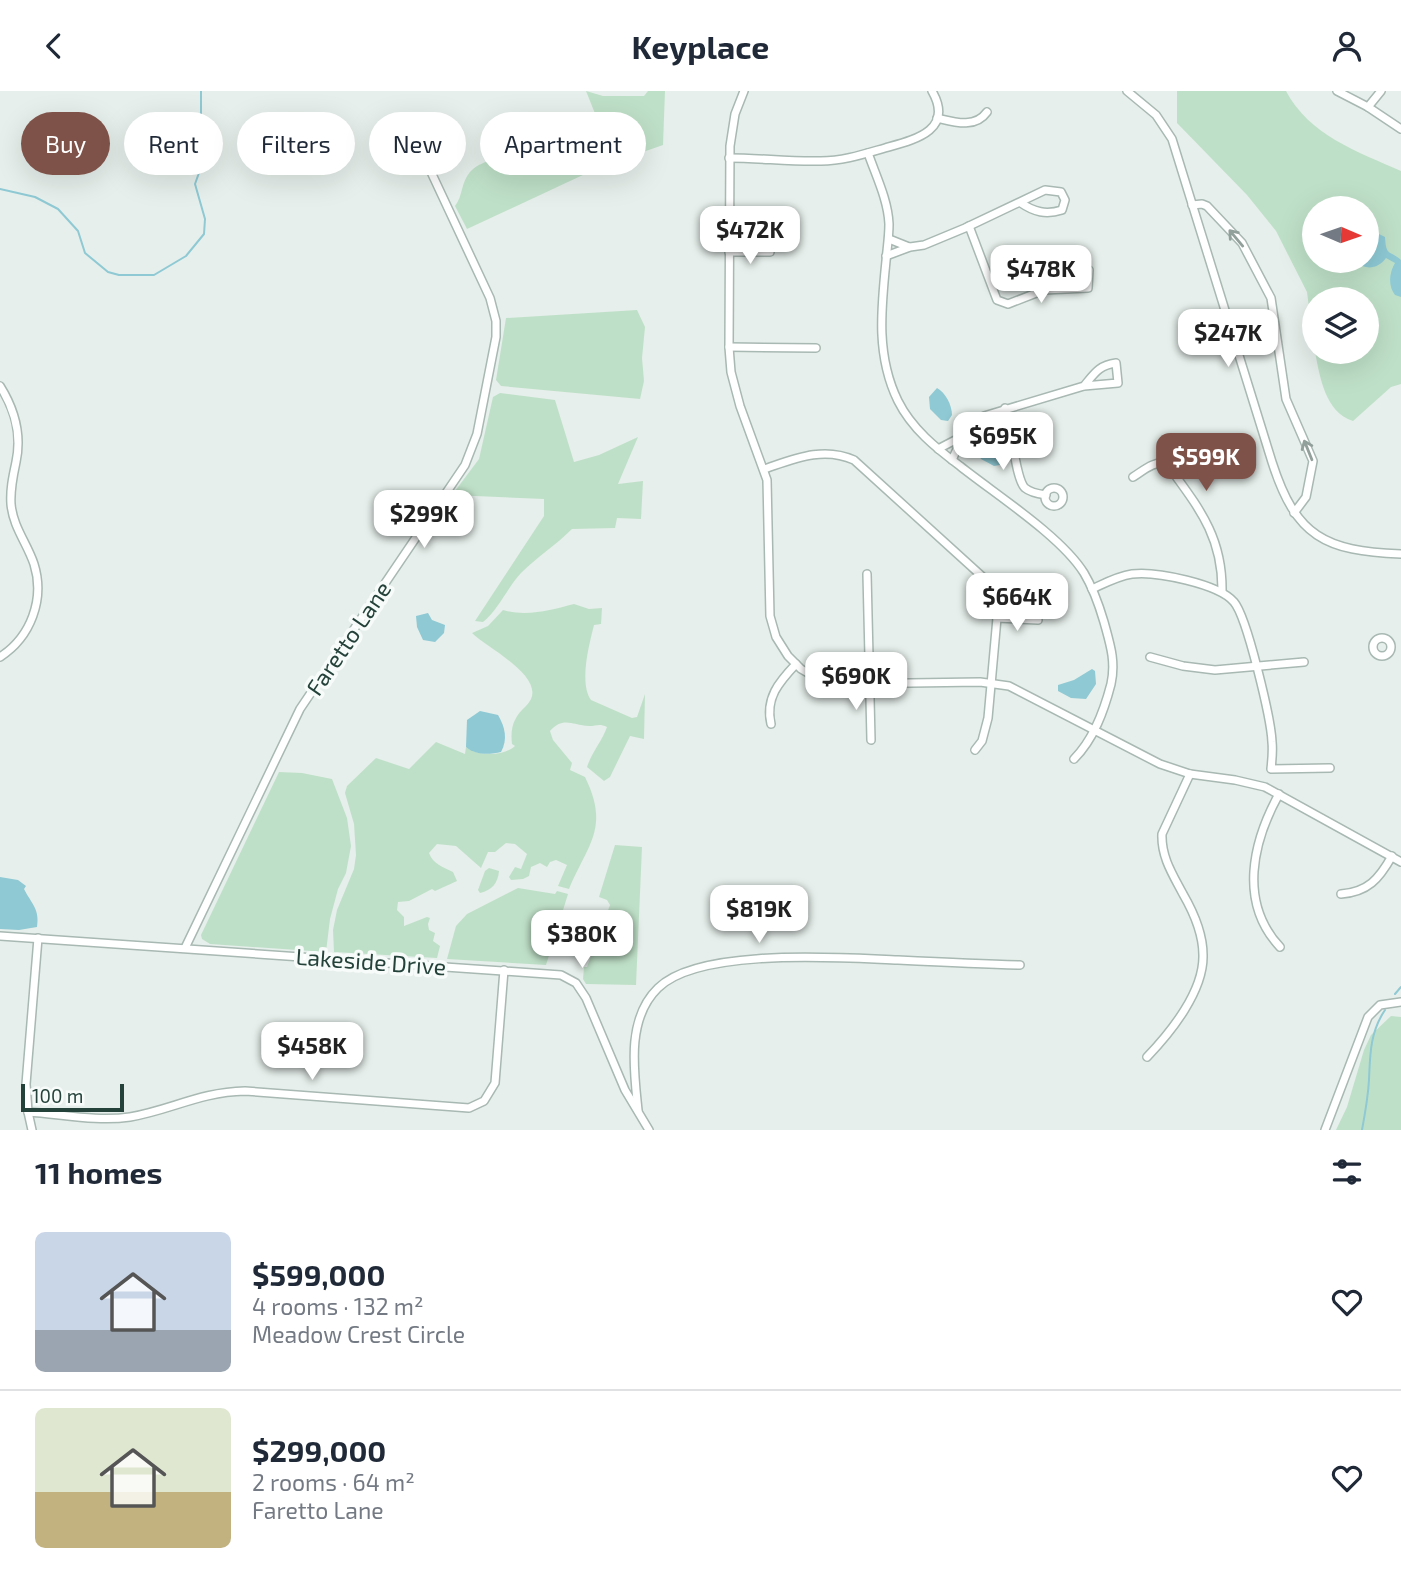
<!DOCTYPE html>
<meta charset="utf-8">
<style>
:root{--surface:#fff;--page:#f6f6f7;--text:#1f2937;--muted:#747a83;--line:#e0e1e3;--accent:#7f5249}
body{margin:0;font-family:"Exo 2",sans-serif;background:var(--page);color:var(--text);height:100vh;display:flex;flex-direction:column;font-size:26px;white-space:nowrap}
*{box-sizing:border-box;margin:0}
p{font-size:23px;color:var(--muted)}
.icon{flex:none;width:38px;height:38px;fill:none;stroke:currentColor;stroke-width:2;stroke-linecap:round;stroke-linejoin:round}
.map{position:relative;height:1039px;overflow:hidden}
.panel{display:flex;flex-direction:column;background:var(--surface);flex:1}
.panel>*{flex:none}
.hud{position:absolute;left:21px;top:21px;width:700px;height:63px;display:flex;gap:14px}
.needle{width:46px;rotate:92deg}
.fabs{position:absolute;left:1302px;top:105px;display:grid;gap:14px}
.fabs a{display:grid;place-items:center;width:77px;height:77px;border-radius:50%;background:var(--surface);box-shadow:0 7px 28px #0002;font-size:35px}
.scale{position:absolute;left:21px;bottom:18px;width:103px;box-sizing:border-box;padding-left:7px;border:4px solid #24423a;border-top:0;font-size:19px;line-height:24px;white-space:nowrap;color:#24423a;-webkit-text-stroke:5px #f7fbf9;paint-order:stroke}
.price{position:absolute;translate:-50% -60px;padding:0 16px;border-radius:14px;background:#fff;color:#222;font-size:23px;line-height:46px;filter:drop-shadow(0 2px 4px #0008)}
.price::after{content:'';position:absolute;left:50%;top:42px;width:21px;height:16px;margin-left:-10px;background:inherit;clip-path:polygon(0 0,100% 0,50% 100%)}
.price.on{background:var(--accent);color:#fff}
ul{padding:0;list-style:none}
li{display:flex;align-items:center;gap:21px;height:175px;padding:0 35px}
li+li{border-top:2px solid var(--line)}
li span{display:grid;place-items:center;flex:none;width:196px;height:140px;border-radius:10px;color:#555}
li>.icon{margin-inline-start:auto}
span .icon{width:84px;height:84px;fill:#fffc;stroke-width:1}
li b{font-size:30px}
h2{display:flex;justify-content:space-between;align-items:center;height:84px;padding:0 35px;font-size:30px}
.pill{padding:0 24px;border-radius:32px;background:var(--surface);box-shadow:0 7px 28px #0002;font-size:24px;line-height:63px}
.pill.on{background:var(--accent);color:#fff}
header{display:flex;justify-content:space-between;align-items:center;height:91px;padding:0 35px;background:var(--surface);font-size:32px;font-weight:700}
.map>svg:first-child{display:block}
.green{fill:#bfe0c8;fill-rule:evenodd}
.water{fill:#8ec9d4}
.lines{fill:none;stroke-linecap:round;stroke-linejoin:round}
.stream{stroke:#8ec9d4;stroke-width:2}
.minor-casing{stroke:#a8b8b2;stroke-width:10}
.minor{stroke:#fff;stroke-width:7}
.oneway{stroke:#92a09c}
.labels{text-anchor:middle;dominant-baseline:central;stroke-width:7;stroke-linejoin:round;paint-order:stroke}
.street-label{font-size:23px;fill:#24423a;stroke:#f7fbf9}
</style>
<header><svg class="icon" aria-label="back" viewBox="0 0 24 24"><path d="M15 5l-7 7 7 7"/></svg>Keyplace<svg class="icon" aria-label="person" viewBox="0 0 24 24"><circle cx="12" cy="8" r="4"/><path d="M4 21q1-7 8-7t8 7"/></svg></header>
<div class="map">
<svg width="1401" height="1039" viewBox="0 0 1401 1039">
<rect width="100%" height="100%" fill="#e6efeb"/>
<g class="green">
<path d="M586,0L603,5H644L648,0H665L663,54L600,76L467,138L455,115C463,105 461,91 470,81C481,69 496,70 509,62C520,56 526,42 541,45C555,47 560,65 578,62L600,35Z"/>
<path d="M1177,0H1286C1309,44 1358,61 1401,80V293L1391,296L1353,330C1325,321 1320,286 1315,261H1367V208H1314V254L1307,201L1276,140L1247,104L1177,32ZM1314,117H1367V170H1314Z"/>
<path d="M637,219L645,236L642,267L644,290L640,308L501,295L496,289L506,227Z"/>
<path d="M500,302L555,309L574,371L599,364L638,346L618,393L643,390L641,428L617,427L615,437L572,438C556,454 537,466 521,482C507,497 499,518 483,531L475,530L544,425V408L452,404L479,368L493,306Z"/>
<path d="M574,513L589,518L602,517L601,533L594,534C589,554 579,592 591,609L632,627L637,626L645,603L644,648L630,645L610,686L604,690L587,676C592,661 602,650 607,636C599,632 597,635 589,635C572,634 563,625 550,640L553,649L572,672L570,679L585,686C610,737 588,753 569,798L558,795L567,774L556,769L550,771L547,776L540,772L531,776L529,785L523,788L511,789L509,786L515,776L521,778L527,763L515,753L506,752L495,761H488L481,777L456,755L437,753L429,762C433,773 443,776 453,781L457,790L435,800L432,798L409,810L398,811L397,819L404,826V835L427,826L430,827L428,833L429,839L435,842L433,850L440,855L437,867L334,861L333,839L337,819L354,778L356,764L354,733L345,702L347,695L376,667L409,678L436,651L465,663L466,656C478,666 504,665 515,655L512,653C510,636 514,626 526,615C553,589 487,557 472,542L488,535L503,519C527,526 551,519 574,513Z"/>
<path d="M279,681L302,682L332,688L347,727L351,755L346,782L338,798L330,828L326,861L210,853L202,848L201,844Z"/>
<path d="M615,754L642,756L636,894L586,893L583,888L584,876H587L610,814L607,809L599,806Z"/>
<path d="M489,777L499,780C498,792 492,799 480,802L478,799L485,780Z"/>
<path d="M518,797L555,803L557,800L568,803L546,874L447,868L456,835L467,823Z"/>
<path d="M1391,925L1401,926V1039H1336L1347,1016L1364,959L1371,944Z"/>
</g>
<g class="water">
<path d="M1379,143L1385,146C1386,166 1390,159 1401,169V206L1395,204C1388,195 1389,182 1395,172L1386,167C1377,179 1365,179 1354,170H1367V146Z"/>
<path d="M937,297C945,301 952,314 952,324L948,330L941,329L930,318L929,306Z"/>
<path d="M990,337L997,343L996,357L1004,368L1000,374L994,375L981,368L976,358L980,344Z"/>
<path d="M1045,485C1053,483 1056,487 1061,493L1058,500C1046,502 1032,512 1022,511L1019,508L1021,500Z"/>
<path d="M428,522L432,529L445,534L444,542L435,551L423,549L417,536L416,525Z"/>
<path d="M1092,578L1095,580L1096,593L1086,608L1071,607L1058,600V594L1074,589Z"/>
<path d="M480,620L498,624C505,636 508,648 501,661C489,664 475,664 466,656L467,629Z"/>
<path d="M0,786L18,789L26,795L24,798C31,812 40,818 37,836L19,839L0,838Z"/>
</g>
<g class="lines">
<g class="stream">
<path d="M0,98L35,106L58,118L78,140L85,162L108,181L119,184H154L186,165L204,143L205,128L195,93L206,62L201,24V0"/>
<path d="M1395,903L1401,896"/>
<path d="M1362,1039C1365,1023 1368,1006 1369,989C1370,964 1370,941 1385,919"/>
</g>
<g class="minor-casing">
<g id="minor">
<path d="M744,0L735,23L730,55L729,256L731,281L740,315L767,389L770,525L776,546L788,565L801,578L820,589L841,593L980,591L1009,595L1160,673L1190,683L1235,689L1265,696L1401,771"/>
<path d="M1127,0L1156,24L1172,48L1272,371C1296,446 1325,460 1401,463"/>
<path d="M1337,0L1368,16L1401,38"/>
<path d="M1368,16L1381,0"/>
<path d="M937,27C954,31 975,38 987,21"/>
<path d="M868,62C876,85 888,109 889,133C889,146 887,158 886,170C881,219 876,265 898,310C912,338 936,357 960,375C995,403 1061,445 1084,482C1093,497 1099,514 1104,531C1110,553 1116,570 1111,593C1104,620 1094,648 1074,668"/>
<path d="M729,67C760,67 791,71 821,70C843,70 864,63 885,57C913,49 955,40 932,0"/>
<path d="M1192,114L1202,113L1207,115L1242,152L1271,207L1286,308L1313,370L1306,406L1294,422"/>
<path d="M969,135L997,209L1008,213L1044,199L1088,197L1089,179L1078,185L1076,197"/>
<path d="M889,148L909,156"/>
<path d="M729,161H770"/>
<path d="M886,165L910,156L924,154L965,137L1045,99L1061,101L1065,109L1062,119C1046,124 1034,121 1021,112"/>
<path d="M729,256L816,257"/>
<path d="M0,295C15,319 22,343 16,371C13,385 10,398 11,413C13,436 27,452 34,473C45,508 31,546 0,566"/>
<path d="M1005,317C1012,336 1015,388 1025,397C1031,402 1039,403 1046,404"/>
<path d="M938,358L963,345"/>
<path d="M952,369L963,345L984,325L1084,295L1118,292L1116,272C1099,274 1094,283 1084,295"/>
<path d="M764,378C794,368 823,355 854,369L985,488L995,507L997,527L988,627L982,650L975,659"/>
<path d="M1133,386C1144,379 1155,369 1167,373C1198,416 1223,445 1222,501"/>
<circle cx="1054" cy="406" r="9"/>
<path d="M867,483L871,649"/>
<path d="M1092,498C1105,492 1118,485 1132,483C1156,480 1219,493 1234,511C1247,526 1271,628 1272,651C1273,660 1272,669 1271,678L1330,677"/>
<path d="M997,527L1038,529"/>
<circle cx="1382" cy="556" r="9"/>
<path d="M1150,566L1183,575L1215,579L1304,571"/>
<path d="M771,633C765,607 779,591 796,573"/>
<path d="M1279,703C1253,750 1238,811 1280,856"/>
<path d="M1341,803C1368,801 1379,788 1392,765"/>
<path d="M0,845L561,884L576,892L586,907L625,999L649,1039"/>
<path d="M185,857L300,618L465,374L477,343L496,246V230L490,207L424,66L409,47"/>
<path d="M1147,966C1171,941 1204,900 1203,864C1203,842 1194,822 1183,803C1173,784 1161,766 1162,743L1190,683"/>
<path d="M638,1019C634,980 626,928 658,897C699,856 843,867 898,869C939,871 980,873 1020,874"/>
<path d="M28,1021C61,1023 97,1031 130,1026C171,1019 200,1001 245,1000L469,1017L484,1010L495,992L504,879"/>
<path d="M32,1039L28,1021L26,993L38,847"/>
<path d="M1325,1039L1368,926L1380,914L1401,911"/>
</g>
</g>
<use href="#minor" class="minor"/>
</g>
<defs><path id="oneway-shaft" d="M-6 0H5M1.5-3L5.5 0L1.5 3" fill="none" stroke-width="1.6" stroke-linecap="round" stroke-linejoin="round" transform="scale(1.75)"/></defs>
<g class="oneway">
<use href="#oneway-shaft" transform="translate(1236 147) rotate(-130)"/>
<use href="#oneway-shaft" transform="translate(1308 359) rotate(-112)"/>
</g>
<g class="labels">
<g class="street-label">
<text transform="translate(348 547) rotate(-56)">Faretto Lane</text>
<text transform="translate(371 870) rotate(4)">Lakeside Drive</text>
</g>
</g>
</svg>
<div class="fabs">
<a><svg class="needle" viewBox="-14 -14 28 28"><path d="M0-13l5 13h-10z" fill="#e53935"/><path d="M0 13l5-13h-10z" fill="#747a83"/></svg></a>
<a><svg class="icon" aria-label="layers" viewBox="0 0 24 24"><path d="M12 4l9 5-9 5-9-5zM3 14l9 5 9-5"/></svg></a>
</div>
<div class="scale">100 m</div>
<b class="price" style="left:750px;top:175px">$472K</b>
<b class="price" style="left:1041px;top:214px">$478K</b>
<b class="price" style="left:1228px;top:278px">$247K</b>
<b class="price" style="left:1003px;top:381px">$695K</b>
<b class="price on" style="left:1206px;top:402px">$599K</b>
<b class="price" style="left:424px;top:459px">$299K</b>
<b class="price" style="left:1017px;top:542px">$664K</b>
<b class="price" style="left:856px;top:621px">$690K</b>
<b class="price" style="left:759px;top:854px">$819K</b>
<b class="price" style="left:582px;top:879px">$380K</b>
<b class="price" style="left:312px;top:991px">$458K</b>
<div class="hud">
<a class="pill on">Buy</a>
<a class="pill">Rent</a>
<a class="pill">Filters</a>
<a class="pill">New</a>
<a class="pill">Apartment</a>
</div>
</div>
<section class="panel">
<h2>11 homes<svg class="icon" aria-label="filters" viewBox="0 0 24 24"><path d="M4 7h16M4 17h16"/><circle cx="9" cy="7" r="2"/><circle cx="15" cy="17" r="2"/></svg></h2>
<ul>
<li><span style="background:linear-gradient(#c9d6e8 70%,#9aa5b1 0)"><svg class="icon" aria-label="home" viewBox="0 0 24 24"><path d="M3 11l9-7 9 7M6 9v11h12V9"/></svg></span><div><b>$599,000</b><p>4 rooms · 132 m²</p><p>Meadow Crest Circle</p></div><svg class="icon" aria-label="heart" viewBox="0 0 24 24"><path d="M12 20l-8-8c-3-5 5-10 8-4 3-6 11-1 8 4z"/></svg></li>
<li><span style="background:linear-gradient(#dfe7d0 60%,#c2b280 0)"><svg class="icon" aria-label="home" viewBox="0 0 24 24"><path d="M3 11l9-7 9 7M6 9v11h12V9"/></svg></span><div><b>$299,000</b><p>2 rooms · 64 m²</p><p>Faretto Lane</p></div><svg class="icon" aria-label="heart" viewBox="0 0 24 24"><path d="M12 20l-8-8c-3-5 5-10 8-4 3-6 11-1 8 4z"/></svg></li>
</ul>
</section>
